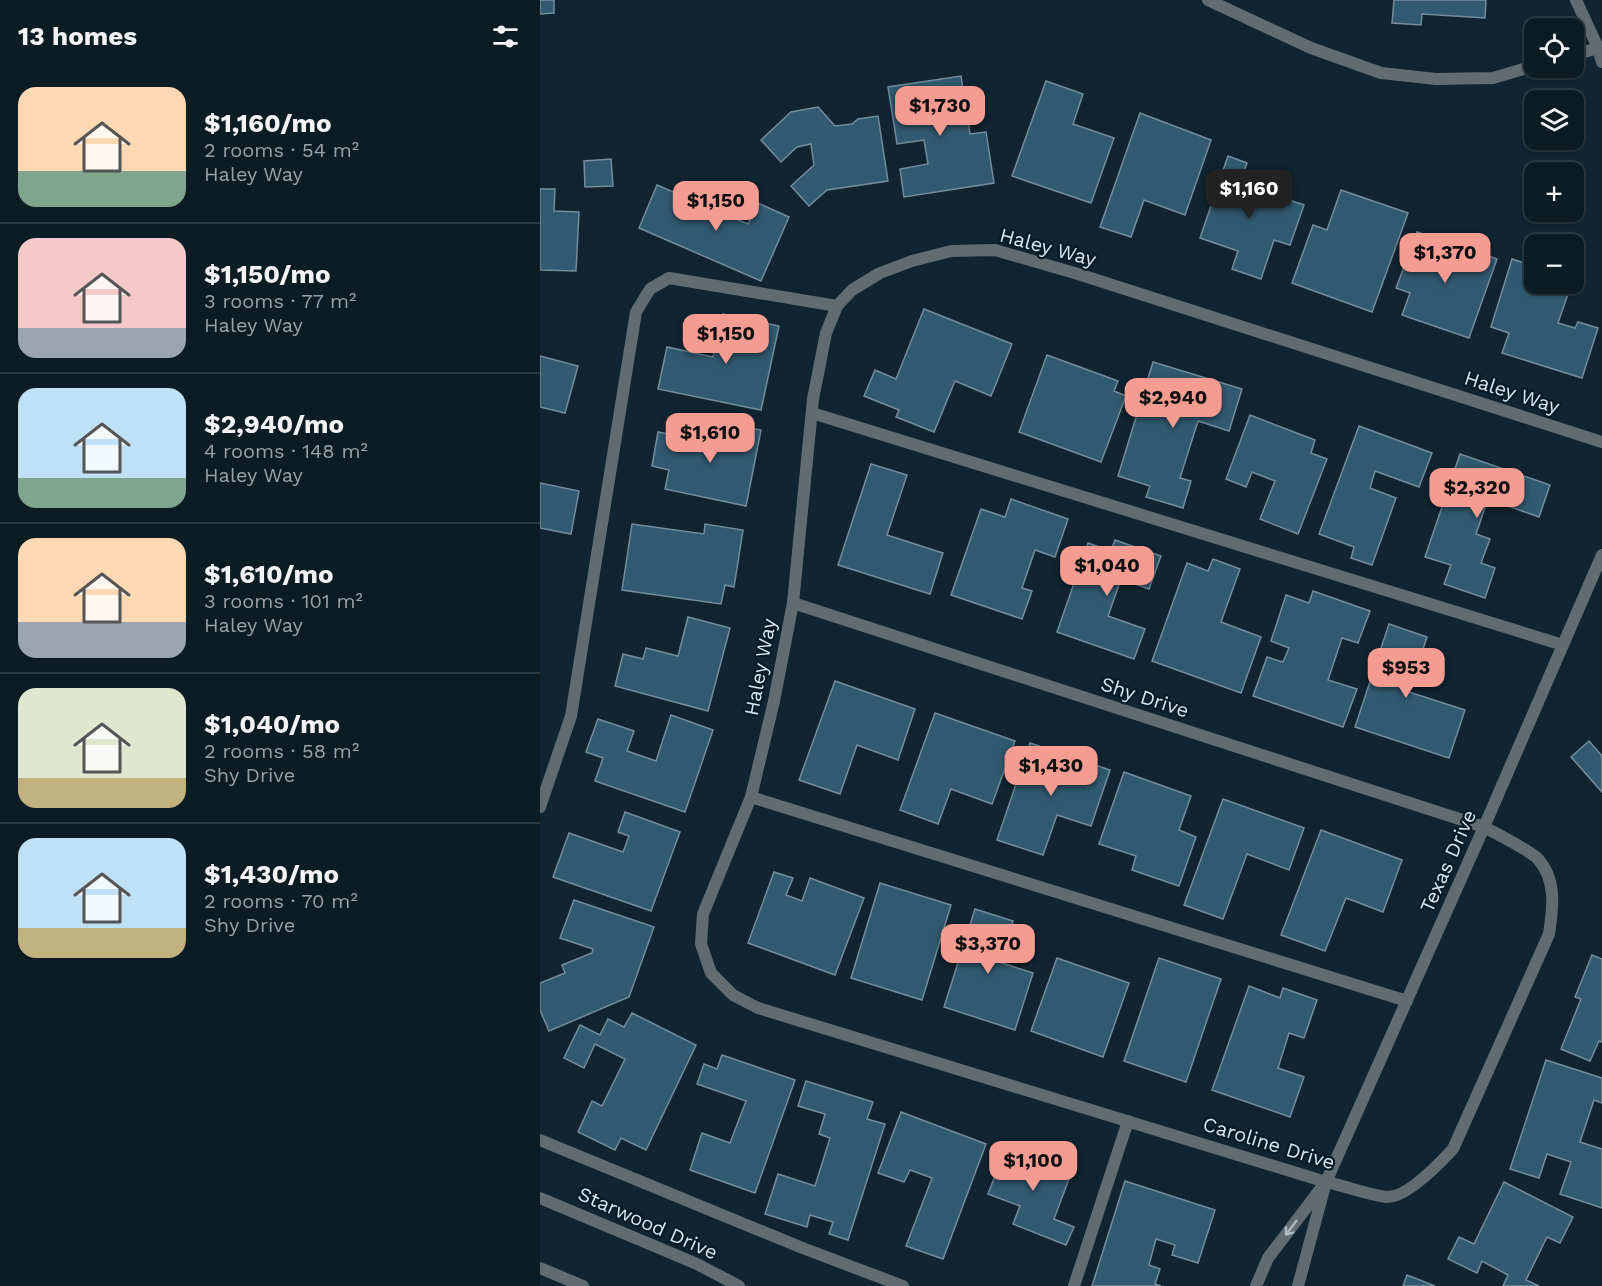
<!DOCTYPE html>
<meta charset="utf-8">
<style>
:root{--surface:#0c1c25;--page:#15252d;--text:#f1f3f6;--muted:#9aa1a7;--line:#2c3a42;--accent:#f59c92}
body{margin:0;font-family:"Work Sans",sans-serif;background:var(--page);color:var(--text);height:100vh;display:flex;flex-direction:column;font-size:22px;white-space:nowrap}
*{box-sizing:border-box;margin:0}
p{font-size:20px;color:var(--muted)}
.icon{flex:none;width:33px;height:33px;fill:none;stroke:currentColor;stroke-width:2;stroke-linecap:round;stroke-linejoin:round}
.map{position:relative;flex:1;overflow:hidden}
.side{display:flex;flex-direction:column;background:var(--surface);width:540px}
.side>*{flex:none}
.buttons{position:absolute;left:984px;top:18px;display:grid;gap:12px}
.buttons a{display:grid;place-items:center;width:60px;height:60px;border-radius:12px;background:var(--surface);box-shadow:0 2px 4px #0004,0 0 0 2px var(--line);font-size:30px}
.price{position:absolute;translate:-50% -51px;padding:0 14px;border-radius:12px;background:var(--accent);color:#111;font-size:20px;line-height:39px;filter:drop-shadow(0 2px 3px #0008)}
.price::after{content:'';position:absolute;left:50%;top:36px;width:18px;height:14px;margin-left:-9px;background:inherit;clip-path:polygon(0 0,100% 0,50% 100%)}
.price.active{background:#222;color:#fff}
ul{padding:0;list-style:none}
li{display:flex;align-items:center;gap:18px;height:150px;padding:0 18px}
li+li{border-top:2px solid var(--line)}
li span{display:grid;place-items:center;flex:none;width:168px;height:120px;border-radius:18px;color:#555}
li>.icon{margin-inline-start:auto}
span .icon{width:72px;height:72px;fill:#fffc;stroke-width:1}
li b{font-size:26px}
h2{display:flex;justify-content:space-between;align-items:center;height:72px;padding:0 18px;font-size:26px}
main{display:flex;flex:1;min-height:0}
.map>svg:first-child{display:block}
.building{fill:#315a70;stroke:#748c9b;stroke-width:1.5}
.lines{fill:none;stroke-linecap:round;stroke-linejoin:round}
.service{stroke:#616c72;stroke-width:12}
.minor{stroke:#616c72;stroke-width:12}
.tertiary{stroke:#616c72;stroke-width:12}
.oneway{stroke:#aebbc2}
.labels{text-anchor:middle;dominant-baseline:central;stroke-width:4.5;stroke-linejoin:round;paint-order:stroke}
.street-label{font-size:20px;fill:#d8e5ed;stroke:#061c27}
</style>
<main>
<section class="side">
<h2>13 homes<svg class="icon" aria-label="filters" viewBox="0 0 24 24"><path d="M4 7h16M4 17h16"/><circle cx="9" cy="7" r="2"/><circle cx="15" cy="17" r="2"/></svg></h2>
<ul>
<li><span style="background:linear-gradient(#ffd9b3 70%,#7fa58c 0)"><svg class="icon" aria-label="home" viewBox="0 0 24 24"><path d="M3 11l9-7 9 7M6 9v11h12V9"/></svg></span><div><b>$1,160/mo</b><p>2 rooms · 54 m²</p><p>Haley Way</p></div></li>
<li><span style="background:linear-gradient(#f6c9c9 75%,#9aa5b1 0)"><svg class="icon" aria-label="home" viewBox="0 0 24 24"><path d="M3 11l9-7 9 7M6 9v11h12V9"/></svg></span><div><b>$1,150/mo</b><p>3 rooms · 77 m²</p><p>Haley Way</p></div></li>
<li><span style="background:linear-gradient(#bfe0f5 75%,#7fa58c 0)"><svg class="icon" aria-label="home" viewBox="0 0 24 24"><path d="M3 11l9-7 9 7M6 9v11h12V9"/></svg></span><div><b>$2,940/mo</b><p>4 rooms · 148 m²</p><p>Haley Way</p></div></li>
<li><span style="background:linear-gradient(#ffd9b3 70%,#9aa5b1 0)"><svg class="icon" aria-label="home" viewBox="0 0 24 24"><path d="M3 11l9-7 9 7M6 9v11h12V9"/></svg></span><div><b>$1,610/mo</b><p>3 rooms · 101 m²</p><p>Haley Way</p></div></li>
<li><span style="background:linear-gradient(#dfe7d0 75%,#c2b280 0)"><svg class="icon" aria-label="home" viewBox="0 0 24 24"><path d="M3 11l9-7 9 7M6 9v11h12V9"/></svg></span><div><b>$1,040/mo</b><p>2 rooms · 58 m²</p><p>Shy Drive</p></div></li>
<li><span style="background:linear-gradient(#bfe0f5 75%,#c2b280 0)"><svg class="icon" aria-label="home" viewBox="0 0 24 24"><path d="M3 11l9-7 9 7M6 9v11h12V9"/></svg></span><div><b>$1,430/mo</b><p>2 rooms · 70 m²</p><p>Shy Drive</p></div></li>
</ul>
</section>
<div class="map">
<svg width="1062" height="1286" viewBox="0 0 1062 1286">
<rect width="100%" height="100%" fill="#102531"/>
<g class="building">
<path d="M0,0H14V13L0,14Z"/>
<path d="M854,0H946L945,18L882,14L881,25L852,23Z"/>
<path d="M421,76L430,134L446,132L454,183L364,197L360,169L388,164L384,140L357,144L348,87Z"/>
<path d="M506,81L543,94L533,124L574,138L551,203L472,176Z"/>
<path d="M278,107L295,126L312,124L318,119L338,116L348,181L287,190L269,206L251,186L274,165L271,144L257,147L241,162L221,140L251,112Z"/>
<path d="M600,113L671,140L645,215L604,200L591,237L560,227Z"/>
<path d="M688,156L707,163L700,183L764,205L750,245L734,240L721,279L692,269L698,251L660,238Z"/>
<path d="M71,159L73,186L45,187L44,161Z"/>
<path d="M117,185L208,224L218,203L249,217L221,281L99,228Z"/>
<path d="M0,189H15L14,211L39,212L36,271L0,270Z"/>
<path d="M801,190L868,213L832,312L752,283L773,225L787,230Z"/>
<path d="M877,232L957,259L929,338L862,315L870,293L856,288Z"/>
<path d="M972,259L994,266V284H1005L1029,291L1018,323L1035,328L1038,322L1058,328L1042,378L962,353L969,333L951,327Z"/>
<path d="M384,309L472,344L451,396L415,381L394,432L356,417L359,410L324,396L335,370L356,379Z"/>
<path d="M183,314L239,326L221,410L118,389L127,347L173,357Z"/>
<path d="M507,355L578,381L574,391L586,396L561,462L479,432Z"/>
<path d="M0,356L38,366L25,413L0,407Z"/>
<path d="M613,362L702,389L689,431L658,421L640,478L651,481L643,508L606,497L610,486L578,476Z"/>
<path d="M710,415L775,440L771,453L787,459L758,534L720,519L735,481L712,472L706,487L686,479Z"/>
<path d="M189,424L221,430L206,506L125,489L129,470L112,466L118,432L185,445Z"/>
<path d="M819,426L892,453L879,487L835,471L830,488L856,498L832,565L811,558L814,547L779,534Z"/>
<path d="M920,454L1010,485L999,517L948,499L936,534L950,539L941,563L955,568L945,598L904,584L911,565L885,557Z"/>
<path d="M331,464L367,475L347,535L403,553L390,594L298,565Z"/>
<path d="M0,483L39,491L31,534L0,528Z"/>
<path d="M471,499L528,519L515,557L495,550L482,588L492,591L482,619L411,595L441,509L465,517Z"/>
<path d="M92,524L164,534L165,524L203,530L194,587L185,585L181,604L82,590Z"/>
<path d="M575,540L621,556L609,589L581,579L568,616L605,629L594,659L517,632L548,543L571,551Z"/>
<path d="M673,559L700,569L681,622L721,637L701,693L612,661L647,563L668,571Z"/>
<path d="M773,591L830,611L818,643L802,638L788,680L817,689L803,727L713,696L727,657L743,662L749,648L731,641L746,595L769,603Z"/>
<path d="M148,617L190,628L168,711L75,686L83,654L103,659L106,648L138,656Z"/>
<path d="M849,624L887,637L869,692L925,710L909,758L815,727Z"/>
<path d="M295,681L375,709L358,760L317,745L300,794L259,780Z"/>
<path d="M395,713L475,741L452,804L411,789L398,824L360,810Z"/>
<path d="M131,715L173,730L145,812L55,781L63,758L46,752L58,719L94,731L87,751L116,761Z"/>
<path d="M1049,741L1062,756V792L1031,757Z"/>
<path d="M490,743L570,770L551,826L517,815L503,855L457,840Z"/>
<path d="M584,772L651,796L639,830L656,837L639,886L592,870L596,856L559,844Z"/>
<path d="M683,799L764,828L749,870L707,854L683,919L644,905Z"/>
<path d="M85,812L140,832L111,911L13,877L29,833L83,852L89,836L78,832Z"/>
<path d="M781,830L862,860L843,912L806,898L785,951L741,935Z"/>
<path d="M234,872L253,878L246,895L262,901L270,878L324,898L295,975L208,943Z"/>
<path d="M340,883L411,905L382,1000L311,978Z"/>
<path d="M34,900L114,927L89,997L9,1031L0,1010V983L25,973L22,965L52,953L53,949L20,938Z"/>
<path d="M435,909L473,921L459,962L493,973L475,1030L404,1007Z"/>
<path d="M1052,955L1062,959V1042L1059,1041L1050,1061L1021,1049L1041,999L1035,997Z"/>
<path d="M517,958L589,983L563,1057L491,1031Z"/>
<path d="M619,958L681,979L646,1082L584,1061Z"/>
<path d="M709,986L740,998L743,988L777,1000L764,1038L749,1033L738,1068L764,1077L750,1117L672,1090Z"/>
<path d="M92,1013L156,1045L106,1150L81,1138L75,1150L38,1132L52,1101L62,1106L85,1059L55,1044L44,1068L24,1058L40,1025L60,1035L68,1019L84,1027Z"/>
<path d="M182,1055L255,1080L215,1193L150,1170L162,1133L190,1143L206,1101L157,1084L164,1064L177,1069Z"/>
<path d="M1006,1060L1062,1078V1103L1054,1100L1040,1142L1062,1149V1208L1020,1194L1031,1162L1007,1154L999,1178L970,1169Z"/>
<path d="M266,1081L333,1102L327,1119L345,1124L308,1240L289,1234L293,1222L270,1215L267,1227L225,1214L238,1174L275,1186L290,1138L279,1134L285,1114L258,1106Z"/>
<path d="M361,1112L446,1144L403,1259L366,1246L392,1178L370,1170L364,1182L338,1173Z"/>
<path d="M467,1145L532,1171L514,1219L534,1227L526,1245L473,1224L480,1206L448,1194Z"/>
<path d="M585,1181L675,1210L658,1263L632,1255L635,1245L616,1239L609,1265L620,1269L615,1284L621,1286H552Z"/>
<path d="M964,1182L1033,1217L1020,1243L1007,1237L986,1280L999,1286H963L968,1275L942,1261L937,1273L908,1259L919,1237L934,1244Z"/>
<path d="M867,1275L895,1286H863Z"/>
</g>
<g class="lines">
<g class="service">
<path d="M272,413L1023,645"/>
<path d="M211,797L867,1001"/>
<path d="M0,807L31,716L96,312L110,289L129,278L297,306"/>
<path d="M0,1140L260,1247L363,1286"/>
<path d="M0,1268L43,1286"/>
<path d="M534,1286L588,1121"/>
</g>
<g class="minor">
<path d="M668,0L771,48L841,73L896,79L953,78L994,66"/>
<path d="M1034,55L1058,48"/>
<path d="M253,603L944,827C957,834 989,850 997,858C1017,879 1013,908 1009,934L913,1149C900,1163 866,1199 846,1197C826,1194 806,1186 786,1182L218,1008L193,995L171,973L161,944L163,914L211,797L234,701L253,603L273,399L286,333L297,306L312,290L340,273L372,261L411,251L455,250L538,274L1062,442"/>
</g>
<g class="tertiary">
<path d="M1036,0L1058,48L1062,62"/>
<path d="M0,1198L157,1264L199,1286"/>
<path d="M716,1286L728,1258L782,1187"/>
<path d="M758,1286L786,1182L944,827L1062,555"/>
</g>
</g>
<defs><path id="oneway-shaft" d="M-6 0H5M1.5-3L5.5 0L1.5 3" fill="none" stroke-width="1.6" stroke-linecap="round" stroke-linejoin="round" transform="scale(1.5)"/></defs>
<use class="oneway" href="#oneway-shaft" transform="translate(751 1228) rotate(127)"/>
<g class="labels">
<g class="street-label">
<text transform="translate(508 247) rotate(15)">Haley Way</text>
<text transform="translate(972 392) rotate(18)">Haley Way</text>
<text transform="translate(220 667) rotate(-79)">Haley Way</text>
<text transform="translate(605 697) rotate(18)">Shy Drive</text>
<text transform="translate(908 861) rotate(-66)">Texas Drive</text>
<text transform="translate(729 1143) rotate(17)">Caroline Drive</text>
<text transform="translate(108 1223) rotate(24)">Starwood Drive</text>
</g>
</g>
</svg>
<div class="buttons">
<a><svg class="icon" aria-label="locate" viewBox="0 0 24 24"><circle cx="12" cy="12" r="6"/><path d="M12 2v4M12 18v4M2 12h4M18 12h4"/></svg></a>
<a><svg class="icon" aria-label="layers" viewBox="0 0 24 24"><path d="M12 4l9 5-9 5-9-5zM3 14l9 5 9-5"/></svg></a>
<a>+</a>
<a>−</a>
</div>
<b class="price" style="left:400px;top:137px">$1,730</b>
<b class="price active" style="left:709px;top:220px">$1,160</b>
<b class="price" style="left:176px;top:232px">$1,150</b>
<b class="price" style="left:905px;top:284px">$1,370</b>
<b class="price" style="left:186px;top:365px">$1,150</b>
<b class="price" style="left:633px;top:429px">$2,940</b>
<b class="price" style="left:170px;top:464px">$1,610</b>
<b class="price" style="left:937px;top:519px">$2,320</b>
<b class="price" style="left:567px;top:597px">$1,040</b>
<b class="price" style="left:866px;top:699px">$953</b>
<b class="price" style="left:511px;top:797px">$1,430</b>
<b class="price" style="left:448px;top:975px">$3,370</b>
<b class="price" style="left:493px;top:1192px">$1,100</b>
</div>
</main>
